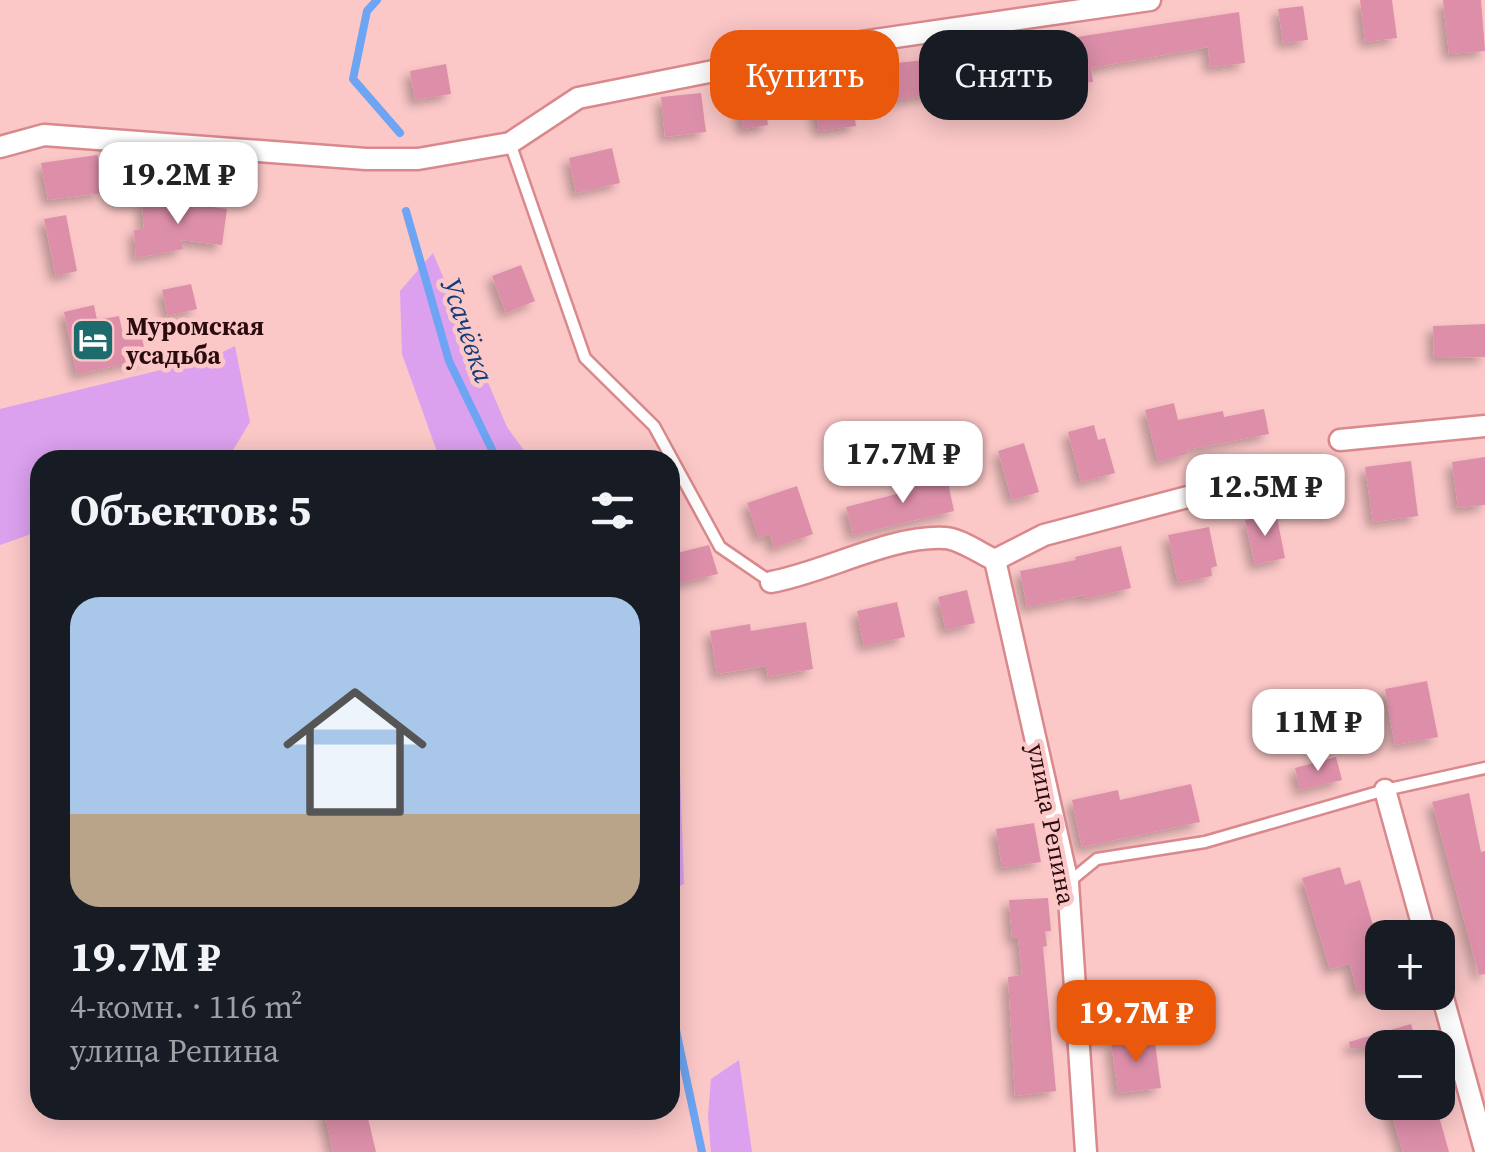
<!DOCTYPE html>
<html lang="ru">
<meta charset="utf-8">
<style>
:root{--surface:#171b24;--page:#20242c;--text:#f1f3f6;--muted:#9ea1a6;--accent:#ea580c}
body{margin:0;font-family:"Source Serif 4",serif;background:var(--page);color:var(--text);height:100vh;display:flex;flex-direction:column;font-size:38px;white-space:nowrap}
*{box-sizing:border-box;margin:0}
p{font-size:32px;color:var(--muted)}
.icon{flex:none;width:55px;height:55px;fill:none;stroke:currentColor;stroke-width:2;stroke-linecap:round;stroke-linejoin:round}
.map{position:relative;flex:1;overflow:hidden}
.side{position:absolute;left:30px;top:450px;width:650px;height:670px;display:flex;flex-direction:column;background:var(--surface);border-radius:30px;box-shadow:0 5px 25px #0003}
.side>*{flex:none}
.hud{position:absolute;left:710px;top:30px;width:625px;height:90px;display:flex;gap:20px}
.controls{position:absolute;left:1365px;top:920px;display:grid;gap:20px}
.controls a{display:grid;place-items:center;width:90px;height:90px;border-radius:20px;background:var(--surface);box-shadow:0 5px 25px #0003;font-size:50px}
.price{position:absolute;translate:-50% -85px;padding:0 22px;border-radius:20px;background:#fff;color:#222;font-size:32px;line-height:65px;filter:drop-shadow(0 2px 5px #0008)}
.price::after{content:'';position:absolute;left:50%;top:60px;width:30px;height:22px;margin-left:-15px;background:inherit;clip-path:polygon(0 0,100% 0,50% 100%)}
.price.current{background:var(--accent);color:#fff}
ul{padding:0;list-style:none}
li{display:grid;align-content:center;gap:20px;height:530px;padding:0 40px}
li span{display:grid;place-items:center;height:310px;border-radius:30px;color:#555}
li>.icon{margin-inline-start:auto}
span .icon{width:180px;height:180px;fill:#fffc;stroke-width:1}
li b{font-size:42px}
h2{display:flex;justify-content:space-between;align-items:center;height:120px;padding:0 40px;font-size:42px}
.pill{padding:0 35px;border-radius:30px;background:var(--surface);box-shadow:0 5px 25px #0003;font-size:35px;line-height:90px}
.pill.current{background:var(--accent);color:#fff}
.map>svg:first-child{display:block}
.green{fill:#dba1ee}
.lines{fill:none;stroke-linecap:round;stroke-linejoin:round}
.stream{stroke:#6da4f3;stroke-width:8}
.building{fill:#dd8faa;filter:url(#shadow)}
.service-casing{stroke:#d9888b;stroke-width:15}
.minor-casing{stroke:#d9888b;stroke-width:25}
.service{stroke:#fff;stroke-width:10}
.minor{stroke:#fff;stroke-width:20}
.labels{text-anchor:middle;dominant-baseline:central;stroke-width:9;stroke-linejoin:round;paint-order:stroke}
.poi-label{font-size:25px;font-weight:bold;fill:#2a0c0f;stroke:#fbc7c7;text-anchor:start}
.street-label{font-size:25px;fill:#2a0c0f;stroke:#fbc7c7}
.water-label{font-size:28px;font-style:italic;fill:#0f3d7b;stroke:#fbc7c7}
</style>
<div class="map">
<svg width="1485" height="1152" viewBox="0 0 1485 1152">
<defs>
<filter id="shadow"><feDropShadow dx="-6" dy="6" stdDeviation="5" flood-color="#0004"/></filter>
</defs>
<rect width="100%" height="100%" fill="#fbc7c7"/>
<g class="green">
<path d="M433,253L507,427L531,460H440L402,354L400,291Z"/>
<path d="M235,346L250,422L227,460H40V531L0,545V409L210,358Z"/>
<path d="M670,627L675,630L684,884L670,891Z"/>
<path d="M739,1060L752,1152H711L708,1116L711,1079Z"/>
</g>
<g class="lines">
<g class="stream">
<path d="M377,0L367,11L353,79L400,133"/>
<path d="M406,211L449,361L497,460"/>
<path d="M670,1002L702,1152"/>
</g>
</g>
<g class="building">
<path d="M1360,0H1392L1397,38L1365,42Z"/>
<path d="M1443,0H1481L1485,51L1449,54Z"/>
<path d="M1303,6L1308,40L1283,43L1278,9Z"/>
<path d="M1239,12L1245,63L1210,67L1208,47L1091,68L1093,82L976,94L977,97L945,102L944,92L885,102L879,65L1052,46L1051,41Z"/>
<path d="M446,64L451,94L415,100L410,71Z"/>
<path d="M762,85L768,125L743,129L737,89Z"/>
<path d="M701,93L706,132L665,137L661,97Z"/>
<path d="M852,99L856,126L819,131L815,104Z"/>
<path d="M612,148L620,183L576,193L569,158Z"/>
<path d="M97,155L99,163L129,159L131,179L101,183L102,193L48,200L41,163Z"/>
<path d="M163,200L227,209L222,245L181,240L183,249L136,258L134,230L144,229L142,202Z"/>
<path d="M66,215L77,271L56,276L44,219Z"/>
<path d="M521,265L535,301L506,313L492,276Z"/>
<path d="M191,284L197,309L168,316L162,290Z"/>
<path d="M94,305L97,320L119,316L123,334L140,330L147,359L77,374L64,312Z"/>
<path d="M1485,324V357L1434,358L1433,326Z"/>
<path d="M1174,403L1178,420L1223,411L1224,417L1264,409L1269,434L1186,450L1187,454L1158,462L1145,410Z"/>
<path d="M1094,425L1098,440L1105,438L1115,473L1081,482L1068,432Z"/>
<path d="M1024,443L1039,492L1012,500L998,451Z"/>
<path d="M1485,457V505L1458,508L1452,462Z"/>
<path d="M1411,461L1418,516L1373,522L1365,467Z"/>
<path d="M946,473L954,511L853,535L846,507L916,489L914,480Z"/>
<path d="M797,486L813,534L774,548L770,534L759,538L747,503Z"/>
<path d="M1276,513L1285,558L1255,565L1245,520Z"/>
<path d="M1209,527L1217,566L1211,568L1212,576L1178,583L1168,535Z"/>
<path d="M709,545L718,574L680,583L673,554Z"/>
<path d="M1121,546L1131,588L1085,599L1084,595L1027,607L1020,571L1076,560L1075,557Z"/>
<path d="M967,590L975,623L946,630L938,597Z"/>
<path d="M897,602L905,637L864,646L857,611Z"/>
<path d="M806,622L813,669L768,677L766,666L717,674L710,631L750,624L751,631Z"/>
<path d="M1427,681L1438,737L1395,745L1385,689Z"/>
<path d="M1336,757L1342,780L1300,790L1295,768Z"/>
<path d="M1191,784L1200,822L1082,847L1072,800L1118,790L1120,800Z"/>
<path d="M1469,793L1481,852L1485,851V974L1479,975L1432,802Z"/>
<path d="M1034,823L1041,862L1002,868L996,829Z"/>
<path d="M1340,867L1345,885L1360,880L1376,936L1382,934V985L1357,992L1350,964L1330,969L1302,878Z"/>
<path d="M1048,898L1051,931H1045L1047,946L1043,947L1056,1091L1015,1096L1008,977L1022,975L1018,937L1012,938L1009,900Z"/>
<path d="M1123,988L1124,1009L1101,1011L1099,990Z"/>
<path d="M1411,1024L1418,1048H1350L1349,1042Z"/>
<path d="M1154,1036L1161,1088L1118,1093L1111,1042Z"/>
<path d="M1388,1102H1435L1449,1152H1403Z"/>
<path d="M324,1110H366L376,1152H333Z"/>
</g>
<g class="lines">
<g class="service-casing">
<g id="service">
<path d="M510,143L585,358L654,426L720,547L771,582"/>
<path d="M1069,882L1097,859L1205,842L1385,790L1485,768"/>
</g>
</g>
<g class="minor-casing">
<g id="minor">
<path d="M0,147L44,135L366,159H418L510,143L578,98L854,43L1150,0"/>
<path d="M1340,440L1485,426"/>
<path d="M995,560L1068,883L1086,1152"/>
<path d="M771,582C826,572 891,535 945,538C961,539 981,554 995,560L1044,535L1263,477"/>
<path d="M1385,790L1426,938"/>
<path d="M1438,980L1485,1150"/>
</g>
</g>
<use href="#service" class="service"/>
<use href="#minor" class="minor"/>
</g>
<defs>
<g id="hotel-square" transform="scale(2.25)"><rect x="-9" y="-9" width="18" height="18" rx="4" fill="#1e6b6d" stroke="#fbc7c7"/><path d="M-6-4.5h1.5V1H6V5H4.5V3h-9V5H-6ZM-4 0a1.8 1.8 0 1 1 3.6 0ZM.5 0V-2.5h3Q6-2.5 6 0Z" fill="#fff"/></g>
</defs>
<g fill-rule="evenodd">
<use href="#hotel-square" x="93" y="340"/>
</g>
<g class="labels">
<g class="poi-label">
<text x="126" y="326">Муромская<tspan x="126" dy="29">усадьба</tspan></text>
</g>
<g class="street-label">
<text transform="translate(1052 824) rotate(79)">улица Репина</text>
</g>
<g class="water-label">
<text transform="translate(468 330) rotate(71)">Усачёвка</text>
</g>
</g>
</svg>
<div class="controls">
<a>+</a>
<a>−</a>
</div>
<b class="price" style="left:178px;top:227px">19.2M ₽</b>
<b class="price" style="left:903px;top:506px">17.7M ₽</b>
<b class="price" style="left:1265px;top:539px">12.5M ₽</b>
<b class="price" style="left:1318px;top:774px">11M ₽</b>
<b class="price current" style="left:1136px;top:1065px">19.7M ₽</b>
<div class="hud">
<a class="pill current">Купить</a>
<a class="pill">Снять</a>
</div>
<section class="side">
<h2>Объектов: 5<svg class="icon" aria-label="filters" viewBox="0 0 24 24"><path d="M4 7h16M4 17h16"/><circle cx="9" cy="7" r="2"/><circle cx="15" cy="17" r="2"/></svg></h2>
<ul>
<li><span style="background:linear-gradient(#a9c7e8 70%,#b9a48a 0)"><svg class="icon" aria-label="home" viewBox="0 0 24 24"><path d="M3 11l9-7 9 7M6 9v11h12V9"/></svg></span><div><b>19.7M ₽</b><p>4-комн. · 116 m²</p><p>улица Репина</p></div></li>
</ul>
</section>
</div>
